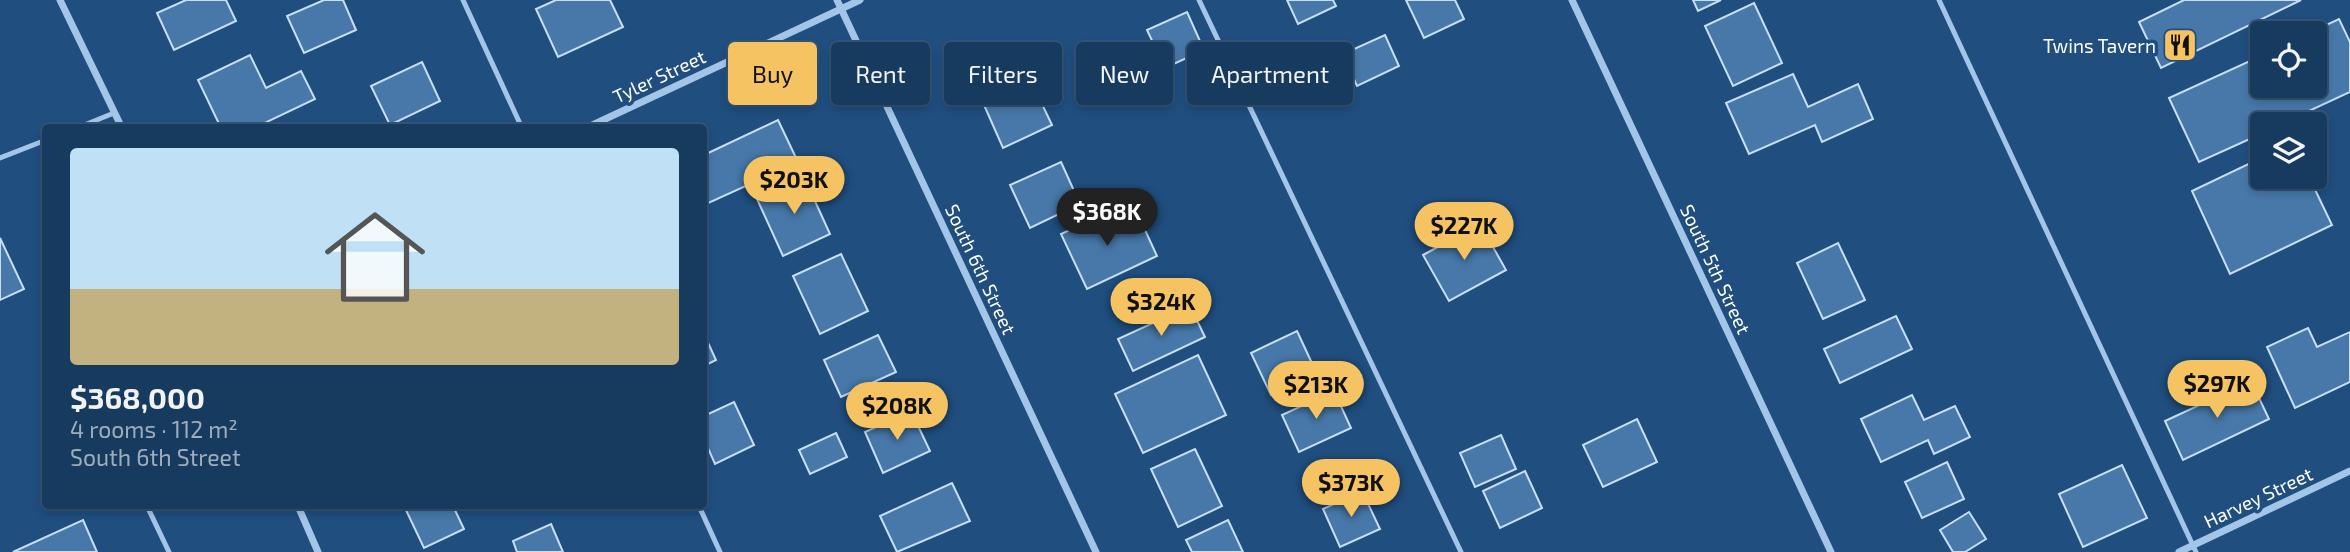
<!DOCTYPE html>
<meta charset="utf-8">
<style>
:root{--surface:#173a5f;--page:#244568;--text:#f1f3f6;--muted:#9eadbd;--line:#365474;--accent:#f6c363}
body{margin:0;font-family:"Exo 2",sans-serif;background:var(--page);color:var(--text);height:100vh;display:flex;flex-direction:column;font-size:26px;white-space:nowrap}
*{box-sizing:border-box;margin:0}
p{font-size:23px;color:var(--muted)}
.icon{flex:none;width:38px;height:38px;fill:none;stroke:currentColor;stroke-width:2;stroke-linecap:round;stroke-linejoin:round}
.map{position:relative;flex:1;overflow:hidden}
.side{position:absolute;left:42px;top:124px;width:665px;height:385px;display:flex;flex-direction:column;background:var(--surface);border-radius:7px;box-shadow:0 4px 10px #0003,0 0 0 2px var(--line)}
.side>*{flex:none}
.top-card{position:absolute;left:728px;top:42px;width:665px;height:63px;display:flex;gap:14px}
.buttons{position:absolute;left:2250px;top:21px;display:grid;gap:14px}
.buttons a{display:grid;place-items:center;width:77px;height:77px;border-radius:7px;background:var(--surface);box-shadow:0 4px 10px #0003,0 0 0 2px var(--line);font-size:35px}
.price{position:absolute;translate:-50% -60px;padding:0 16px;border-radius:24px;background:var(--accent);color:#111;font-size:23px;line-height:46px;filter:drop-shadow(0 2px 4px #0008)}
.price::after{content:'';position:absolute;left:50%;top:42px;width:21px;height:16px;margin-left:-10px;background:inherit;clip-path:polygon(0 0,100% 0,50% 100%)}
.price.active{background:#222;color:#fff}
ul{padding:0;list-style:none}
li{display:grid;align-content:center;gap:14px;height:371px;padding:0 28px}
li+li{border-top:2px solid var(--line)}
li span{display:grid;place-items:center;height:217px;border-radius:7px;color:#555}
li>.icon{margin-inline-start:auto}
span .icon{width:126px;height:126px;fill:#fffc;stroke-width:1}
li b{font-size:30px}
.tag{padding:0 24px;border-radius:7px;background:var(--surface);box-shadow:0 4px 10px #0003,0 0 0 2px var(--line);font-size:24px;line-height:63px}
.tag.active{background:var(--accent);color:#111}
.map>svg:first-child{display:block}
.building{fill:#4778a9;stroke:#c7dff6;stroke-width:2}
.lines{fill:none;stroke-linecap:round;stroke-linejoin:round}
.service{stroke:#a3c6e8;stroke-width:5}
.minor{stroke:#a3c6e8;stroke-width:7}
.labels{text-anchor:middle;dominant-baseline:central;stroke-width:7;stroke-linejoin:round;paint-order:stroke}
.poi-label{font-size:19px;fill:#fff;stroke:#1f4e7f;text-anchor:end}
.street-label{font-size:19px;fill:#fff;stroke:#1f4e7f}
</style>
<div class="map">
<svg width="2350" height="552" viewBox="0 0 2350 552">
<rect width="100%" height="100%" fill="#1f4e7f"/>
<g class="building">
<path d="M186,0H226L236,21L174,50L157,13Z"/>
<path d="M324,0H343L356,30L304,53L287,16Z"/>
<path d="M556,0H610L623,27L558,57L536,9Z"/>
<path d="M1287,0H1333L1336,6L1298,24Z"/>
<path d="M1406,0H1455L1464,19L1424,38Z"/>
<path d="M1693,0H1721L1698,11Z"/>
<path d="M2184,0H2301L2161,68L2139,22Z"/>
<path d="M1754,3L1782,63L1733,86L1705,26Z"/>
<path d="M1187,12L1204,50L1165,68L1147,30Z"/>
<path d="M2339,19L2350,42V92L2281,124H2263V133L2199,162L2169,98L2263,55V86H2315V33H2309Z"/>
<path d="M1385,35L1399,66L1357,86L1343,54Z"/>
<path d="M250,55L266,88L301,71L315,99L254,128H221L198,80Z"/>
<path d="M422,62L440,101L390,125L371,86Z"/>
<path d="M1793,74L1808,107L1858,84L1873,119L1822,142L1815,125L1749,154L1726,103Z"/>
<path d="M1032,83L1052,125L1003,148L984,105Z"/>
<path d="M778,120L798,162L704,205V155Z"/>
<path d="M2263,157V177H2309L2332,225L2230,274L2192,191Z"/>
<path d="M1061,162L1080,204L1030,228L1010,185Z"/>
<path d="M804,177L830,234L783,256L757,199Z"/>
<path d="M1113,210L1121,228L1140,219L1157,256L1087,289L1061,234Z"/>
<path d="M1480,224L1506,270L1449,301L1423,255Z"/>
<path d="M0,238L24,289L0,300Z"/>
<path d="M1838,243L1865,300L1823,319L1797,263Z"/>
<path d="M841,254L868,311L820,334L793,276Z"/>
<path d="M1190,306L1205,337L1133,371L1118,339Z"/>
<path d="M1896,316L1912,349L1840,383L1824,349Z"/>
<path d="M2308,328L2317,347L2350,332V382L2295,408L2267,347Z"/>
<path d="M1297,331L1317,374L1271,395L1251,353Z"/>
<path d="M704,334L716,360L704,366Z"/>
<path d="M878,335L896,372L841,397L824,360Z"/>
<path d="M1198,355L1226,415L1143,453L1115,394Z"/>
<path d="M2251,381L2269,419L2183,460L2165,421Z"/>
<path d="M1334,391L1351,428L1299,452L1282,415Z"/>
<path d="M1912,395L1924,420L1955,406L1970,437L1934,454L1928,440L1881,462L1861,419Z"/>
<path d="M734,402L754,445L715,464L704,439V416Z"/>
<path d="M911,411L930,451L883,473L865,432Z"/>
<path d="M1637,419L1657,462L1603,487L1583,445Z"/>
<path d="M836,433L847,457L810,474L799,450Z"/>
<path d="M1501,435L1516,469L1475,487L1460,453Z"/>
<path d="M1195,449L1222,506L1178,527L1151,469Z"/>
<path d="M1947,462L1964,499L1922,518L1905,482Z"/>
<path d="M2122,465L2147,518L2083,547L2059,494Z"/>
<path d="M1525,471L1542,508L1500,528L1483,491Z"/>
<path d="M952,483L970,521L897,552L880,516Z"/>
<path d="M1362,491L1380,529L1340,547L1323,509Z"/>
<path d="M410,506H453L464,529L424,548L405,508Z"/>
<path d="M1969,512L1986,539L1965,552H1953L1940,530Z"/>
<path d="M83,520L97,552H13Z"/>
<path d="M1228,520L1243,552H1192L1186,540Z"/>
<path d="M551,524L563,552H517L513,541Z"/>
</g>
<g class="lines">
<g class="service">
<path d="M463,0L522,128"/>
<path d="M1199,0L1461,552"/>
<path d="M1939,0L2196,552"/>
<path d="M77,128L114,113"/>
<path d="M0,158L46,140"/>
<path d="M147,506L169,552"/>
<path d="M699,506L720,552"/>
</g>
<g class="minor">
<path d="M60,0L122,128"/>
<path d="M837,0L1096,552"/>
<path d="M1572,0L1831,552"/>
<path d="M586,128L860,0"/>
<path d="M298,506L318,552"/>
<path d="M2179,552L2350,471"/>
</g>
</g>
<defs>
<g id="restaurant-square" transform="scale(1.75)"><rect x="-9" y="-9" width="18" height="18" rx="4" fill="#f6c363" stroke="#1f4e7f"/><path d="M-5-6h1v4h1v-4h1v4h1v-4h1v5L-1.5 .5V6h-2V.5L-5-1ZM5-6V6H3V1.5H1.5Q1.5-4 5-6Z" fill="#111"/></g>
</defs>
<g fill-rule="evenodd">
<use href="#restaurant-square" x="2180" y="45"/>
</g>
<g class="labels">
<g class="poi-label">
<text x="2156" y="45">Twins Tavern</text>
</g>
<g class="street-label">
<text transform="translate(659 76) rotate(-25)">Tyler Street</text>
<text transform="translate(981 269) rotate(65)">South 6th Street</text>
<text transform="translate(1716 269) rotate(65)">South 5th Street</text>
<text transform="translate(2258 497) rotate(-25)">Harvey Street</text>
</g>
</g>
</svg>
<div class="buttons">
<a><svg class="icon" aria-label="locate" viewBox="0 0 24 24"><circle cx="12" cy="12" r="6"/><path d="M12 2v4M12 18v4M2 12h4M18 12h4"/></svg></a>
<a><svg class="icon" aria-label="layers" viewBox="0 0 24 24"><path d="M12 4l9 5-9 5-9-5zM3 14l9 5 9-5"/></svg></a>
</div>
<b class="price" style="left:794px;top:216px">$203K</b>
<b class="price active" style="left:1107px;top:248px">$368K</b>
<b class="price" style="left:1464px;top:262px">$227K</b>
<b class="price" style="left:1161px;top:338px">$324K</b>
<b class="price" style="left:2217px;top:420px">$297K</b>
<b class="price" style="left:1316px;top:421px">$213K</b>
<b class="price" style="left:897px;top:442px">$208K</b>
<b class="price" style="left:1351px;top:519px">$373K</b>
<div class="top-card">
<a class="tag active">Buy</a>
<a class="tag">Rent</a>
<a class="tag">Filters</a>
<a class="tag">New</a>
<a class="tag">Apartment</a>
</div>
<section class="side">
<ul>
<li><span style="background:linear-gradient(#bfe0f5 65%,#c2b280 0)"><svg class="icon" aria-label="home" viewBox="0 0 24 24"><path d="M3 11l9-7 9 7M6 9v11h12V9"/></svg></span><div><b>$368,000</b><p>4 rooms · 112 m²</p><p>South 6th Street</p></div></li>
</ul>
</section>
</div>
